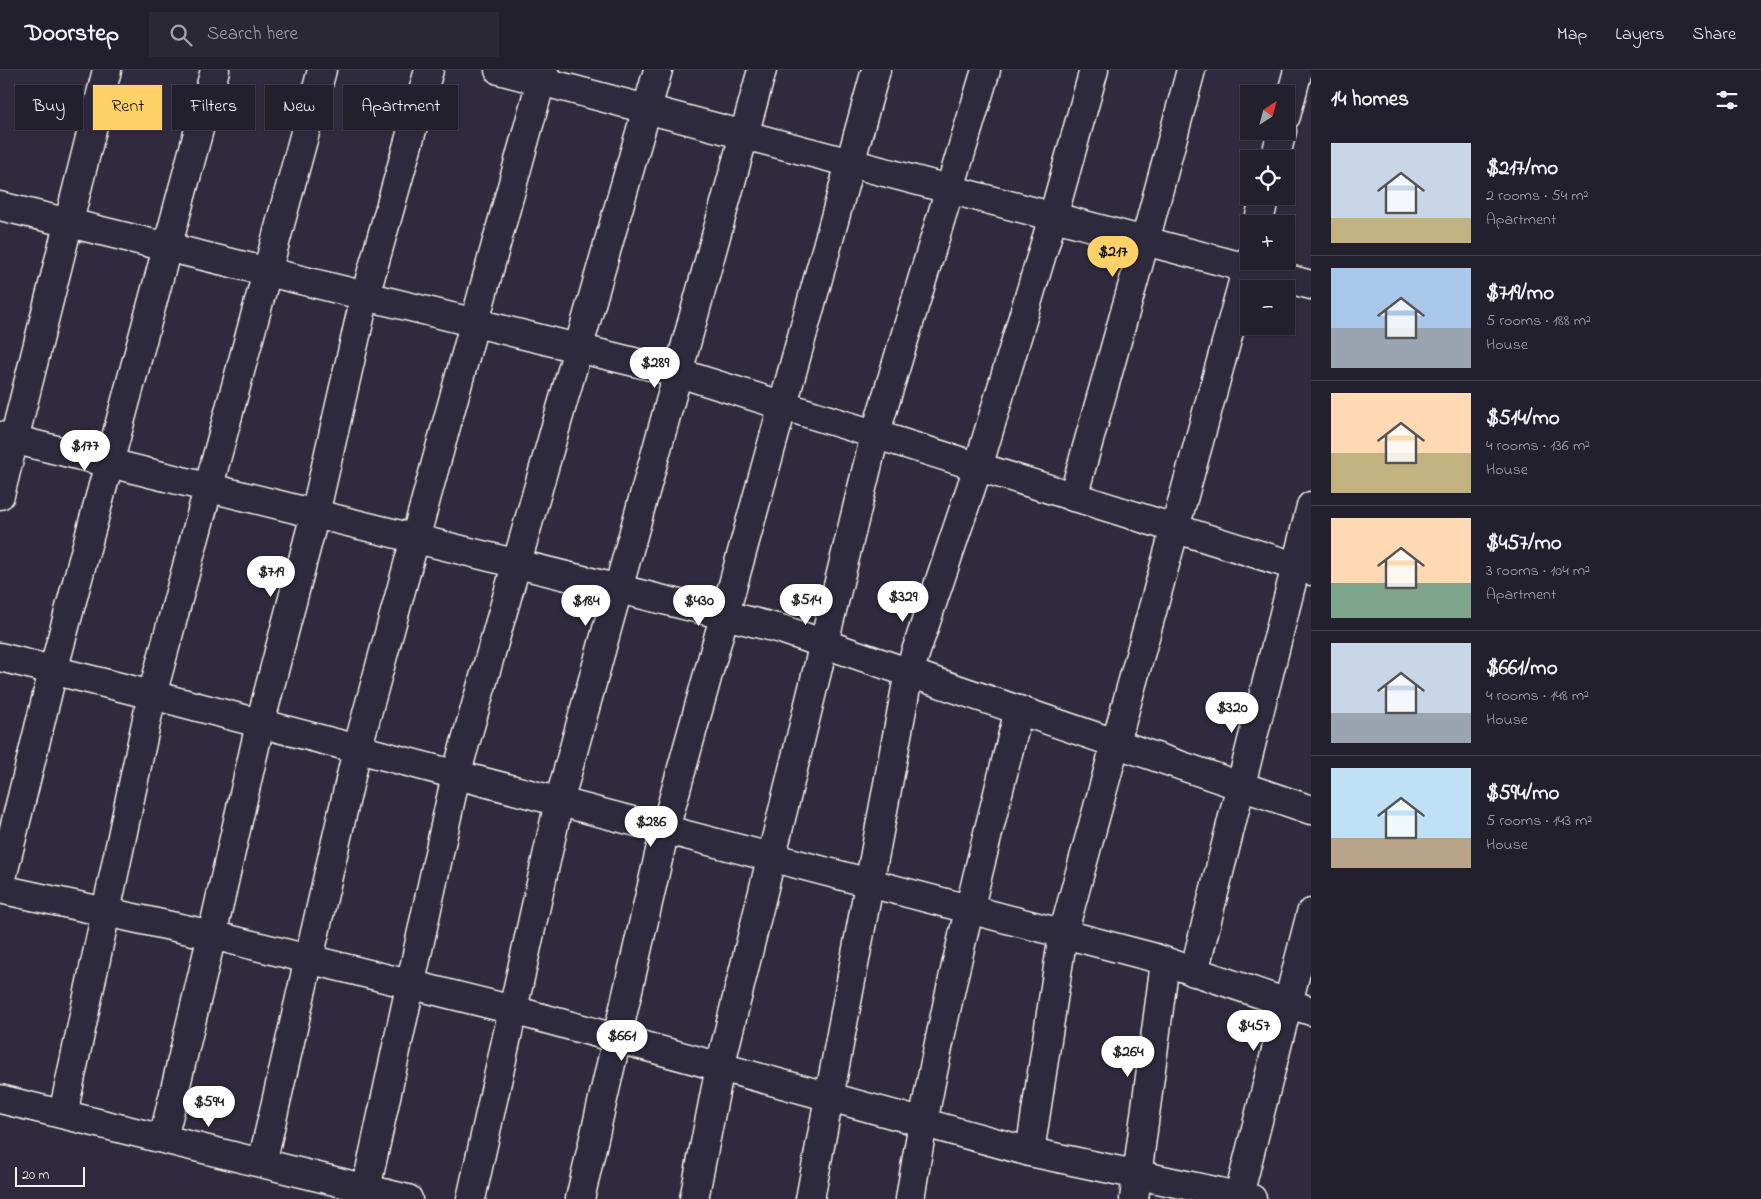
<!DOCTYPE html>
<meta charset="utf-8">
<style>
:root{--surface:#23202e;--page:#2b2836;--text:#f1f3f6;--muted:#a3a3aa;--line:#403e4a;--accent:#ffd166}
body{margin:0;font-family:"Indie Flower",sans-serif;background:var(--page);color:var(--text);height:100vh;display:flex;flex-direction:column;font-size:19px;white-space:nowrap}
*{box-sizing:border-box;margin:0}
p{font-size:16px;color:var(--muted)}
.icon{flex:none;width:28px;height:28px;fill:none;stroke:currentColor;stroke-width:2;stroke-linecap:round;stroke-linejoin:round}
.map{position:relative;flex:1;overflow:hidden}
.sheet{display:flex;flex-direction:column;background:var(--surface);width:450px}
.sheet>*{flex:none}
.hud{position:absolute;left:15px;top:15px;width:475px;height:45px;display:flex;gap:10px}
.needle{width:32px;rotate:36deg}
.tools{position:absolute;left:1240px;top:15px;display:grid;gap:10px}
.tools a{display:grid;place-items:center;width:55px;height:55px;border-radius:0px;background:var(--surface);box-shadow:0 1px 4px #0004,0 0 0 1px var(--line);font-size:25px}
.scale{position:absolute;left:15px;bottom:12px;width:70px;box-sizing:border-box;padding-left:5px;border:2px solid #f4f1e8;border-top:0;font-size:14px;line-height:18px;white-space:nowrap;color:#f4f1e8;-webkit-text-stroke:4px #2f2a3d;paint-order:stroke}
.price{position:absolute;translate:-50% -42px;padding:0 11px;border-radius:18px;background:#fff;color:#222;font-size:16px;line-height:32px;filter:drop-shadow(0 1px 2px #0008)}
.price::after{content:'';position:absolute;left:50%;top:30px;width:15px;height:11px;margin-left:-8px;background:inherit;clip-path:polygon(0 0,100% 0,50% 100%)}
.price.on{background:var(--accent);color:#111}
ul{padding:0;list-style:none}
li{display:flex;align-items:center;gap:15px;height:125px;padding:0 20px}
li+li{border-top:1px solid var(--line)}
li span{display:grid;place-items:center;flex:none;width:140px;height:100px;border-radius:0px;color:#555}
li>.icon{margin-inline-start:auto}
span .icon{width:60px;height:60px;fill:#fffc;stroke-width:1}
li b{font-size:21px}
h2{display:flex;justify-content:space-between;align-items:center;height:60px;padding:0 20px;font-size:21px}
.chip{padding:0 18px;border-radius:0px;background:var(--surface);box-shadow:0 1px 4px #0004,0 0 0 1px var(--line);font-size:18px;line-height:45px}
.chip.on{background:var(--accent);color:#111}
header{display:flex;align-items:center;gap:30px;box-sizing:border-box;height:70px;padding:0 25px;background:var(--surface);border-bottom:1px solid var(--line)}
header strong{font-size:24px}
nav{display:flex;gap:28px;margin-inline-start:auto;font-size:18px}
.search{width:350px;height:45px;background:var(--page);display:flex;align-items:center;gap:12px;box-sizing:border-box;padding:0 18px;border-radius:0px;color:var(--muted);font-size:19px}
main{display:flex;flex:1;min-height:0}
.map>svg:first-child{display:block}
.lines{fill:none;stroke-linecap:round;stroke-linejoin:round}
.minor-casing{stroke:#f4f1e8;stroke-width:31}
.minor{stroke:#2f2a3d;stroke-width:28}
</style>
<header>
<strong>Doorstep</strong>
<div class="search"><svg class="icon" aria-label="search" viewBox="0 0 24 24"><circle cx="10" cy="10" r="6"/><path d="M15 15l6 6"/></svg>Search here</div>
<nav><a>Map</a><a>Layers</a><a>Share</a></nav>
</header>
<main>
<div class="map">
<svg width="1311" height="1129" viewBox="0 0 1311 1129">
<rect width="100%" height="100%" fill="#2f2a3d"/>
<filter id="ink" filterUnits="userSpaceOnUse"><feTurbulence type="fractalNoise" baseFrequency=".02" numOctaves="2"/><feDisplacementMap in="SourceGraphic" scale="10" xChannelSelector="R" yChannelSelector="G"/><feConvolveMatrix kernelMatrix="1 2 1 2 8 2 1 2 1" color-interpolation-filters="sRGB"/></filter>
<g filter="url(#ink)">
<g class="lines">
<g class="minor-casing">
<g id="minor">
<path d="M499,0L1311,215"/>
<path d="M1286,46L1298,0"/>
<path d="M1275,89L1282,61"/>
<path d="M0,136L679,303L1311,501"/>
<path d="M1258,154L1265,126"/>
<path d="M0,366L781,559L1311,740"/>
<path d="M0,425L107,0"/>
<path d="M1073,427L1145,171L1191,0"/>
<path d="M0,587L152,625L1152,887L1311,941"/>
<path d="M0,816L53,601L215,0"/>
<path d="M0,819L212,865L513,940L1030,1082L1252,1129"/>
<path d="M1194,902L1311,436"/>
<path d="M0,1029L408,1129"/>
<path d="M63,1044L152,625L322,0"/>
<path d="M163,1069L212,865L260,654L315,444L365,226L429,0"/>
<path d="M1030,1082L1063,864L1249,190"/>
<path d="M262,1093L357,680L544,0"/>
<path d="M366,1119L456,705L658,0"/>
<path d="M471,1129L559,732L762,0"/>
<path d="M580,1129L665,759L876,0"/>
<path d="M694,1129L720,997L875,365L986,0"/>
<path d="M810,1129L909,602L978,397L1053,147L1094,0"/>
<path d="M910,1129C936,964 978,802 1019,640"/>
<path d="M1134,1129L1165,892"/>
<path d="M1238,1129L1311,843"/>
</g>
</g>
<use href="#minor" class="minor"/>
</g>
</g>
</svg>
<div class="tools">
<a><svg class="needle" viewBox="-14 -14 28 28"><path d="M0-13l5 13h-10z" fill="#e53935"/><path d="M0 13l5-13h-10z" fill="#a3a3aa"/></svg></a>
<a><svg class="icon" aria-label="locate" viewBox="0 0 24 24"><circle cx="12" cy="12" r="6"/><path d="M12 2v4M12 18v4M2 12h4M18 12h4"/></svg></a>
<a>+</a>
<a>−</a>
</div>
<div class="scale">20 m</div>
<b class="price on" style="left:1113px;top:208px">$217</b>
<b class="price" style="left:655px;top:319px">$289</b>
<b class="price" style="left:85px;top:402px">$177</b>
<b class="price" style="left:271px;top:528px">$719</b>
<b class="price" style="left:903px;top:553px">$329</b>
<b class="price" style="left:806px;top:556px">$514</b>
<b class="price" style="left:586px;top:557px">$184</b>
<b class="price" style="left:699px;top:557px">$430</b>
<b class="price" style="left:1232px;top:664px">$320</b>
<b class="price" style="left:651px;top:778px">$286</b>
<b class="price" style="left:1254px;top:982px">$457</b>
<b class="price" style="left:622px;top:992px">$661</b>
<b class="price" style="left:1128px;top:1008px">$264</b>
<b class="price" style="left:209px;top:1058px">$594</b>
<div class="hud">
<a class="chip">Buy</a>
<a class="chip on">Rent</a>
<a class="chip">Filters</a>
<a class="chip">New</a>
<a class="chip">Apartment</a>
</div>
</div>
<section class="sheet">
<h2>14 homes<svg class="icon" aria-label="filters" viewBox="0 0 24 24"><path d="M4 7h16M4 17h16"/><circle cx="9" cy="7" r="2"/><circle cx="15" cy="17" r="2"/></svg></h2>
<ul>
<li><span style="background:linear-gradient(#c9d6e8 75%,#c2b280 0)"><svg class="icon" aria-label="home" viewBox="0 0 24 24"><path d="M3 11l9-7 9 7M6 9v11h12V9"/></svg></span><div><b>$217/mo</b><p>2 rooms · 54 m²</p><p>Apartment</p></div></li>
<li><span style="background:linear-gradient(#a9c7e8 60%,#9aa5b1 0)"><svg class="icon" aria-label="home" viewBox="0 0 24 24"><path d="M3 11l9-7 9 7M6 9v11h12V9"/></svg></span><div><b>$719/mo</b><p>5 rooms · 188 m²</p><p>House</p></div></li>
<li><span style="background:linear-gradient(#ffd9b3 60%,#c2b280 0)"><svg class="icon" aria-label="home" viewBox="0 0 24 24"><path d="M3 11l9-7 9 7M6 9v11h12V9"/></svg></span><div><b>$514/mo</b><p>4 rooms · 136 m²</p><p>House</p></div></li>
<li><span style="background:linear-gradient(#ffd9b3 65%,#7fa58c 0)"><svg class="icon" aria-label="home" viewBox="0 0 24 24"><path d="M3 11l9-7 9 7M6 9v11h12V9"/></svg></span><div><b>$457/mo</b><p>3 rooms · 104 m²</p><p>Apartment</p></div></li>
<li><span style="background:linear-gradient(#c9d6e8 70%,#9aa5b1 0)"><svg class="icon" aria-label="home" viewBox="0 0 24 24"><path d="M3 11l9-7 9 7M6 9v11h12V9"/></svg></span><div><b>$661/mo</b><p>4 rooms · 148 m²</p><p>House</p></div></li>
<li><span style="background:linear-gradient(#bfe0f5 70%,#b9a48a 0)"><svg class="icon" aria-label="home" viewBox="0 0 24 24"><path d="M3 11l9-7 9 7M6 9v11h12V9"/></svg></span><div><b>$594/mo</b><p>5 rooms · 143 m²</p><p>House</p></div></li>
</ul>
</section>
</main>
